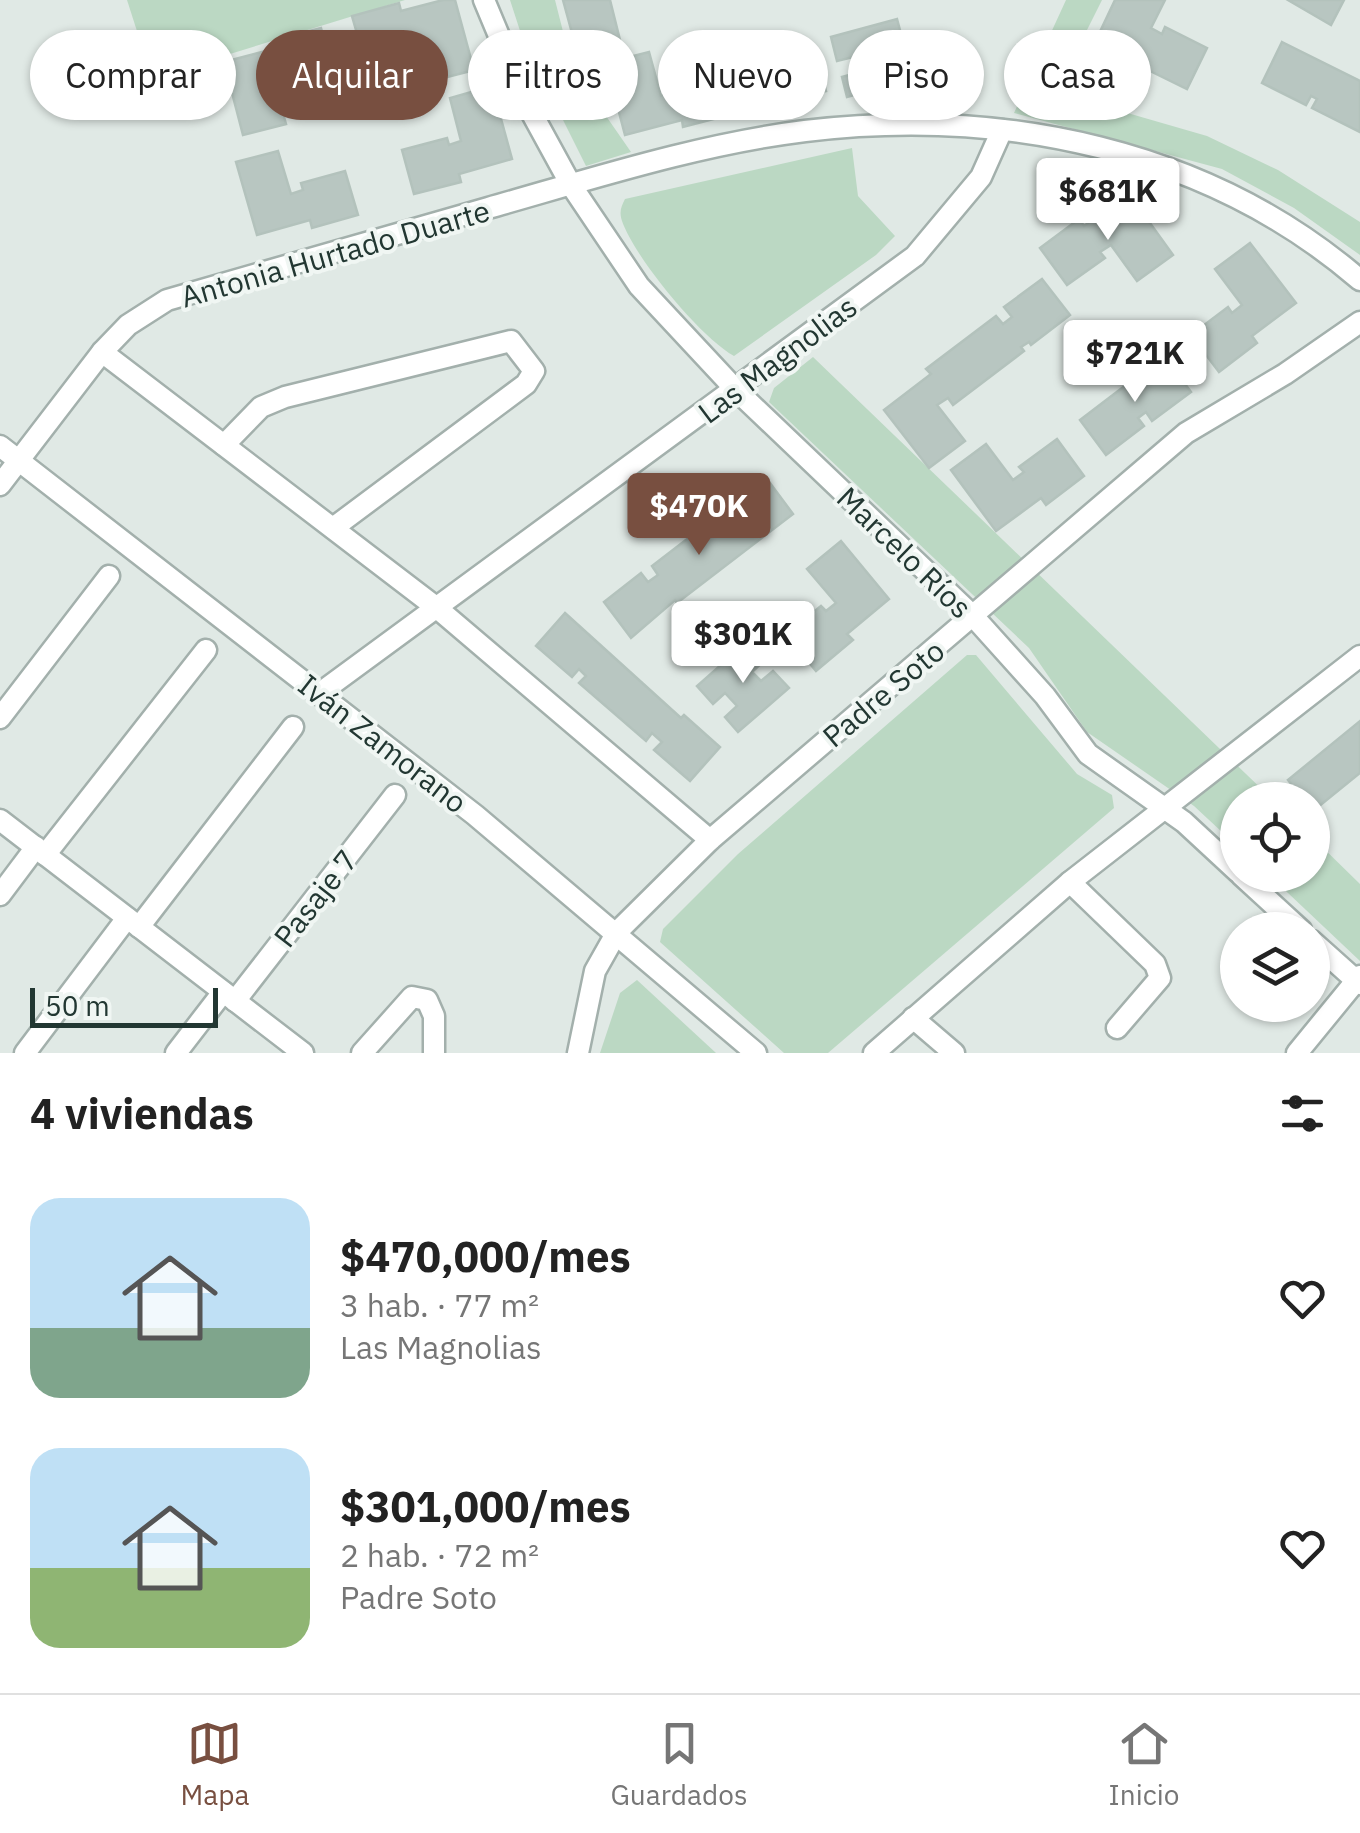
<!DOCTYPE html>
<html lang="es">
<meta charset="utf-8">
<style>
:root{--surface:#fff;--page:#f6f6f6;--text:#222;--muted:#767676;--line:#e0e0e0;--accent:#784f40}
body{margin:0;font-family:"IBM Plex Sans",sans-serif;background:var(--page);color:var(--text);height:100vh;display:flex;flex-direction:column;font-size:38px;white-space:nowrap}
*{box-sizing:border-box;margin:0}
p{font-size:32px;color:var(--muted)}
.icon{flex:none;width:55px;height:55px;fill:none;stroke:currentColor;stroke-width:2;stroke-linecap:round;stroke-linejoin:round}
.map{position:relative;height:1053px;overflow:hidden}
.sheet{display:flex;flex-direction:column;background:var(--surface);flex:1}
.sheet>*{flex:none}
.hud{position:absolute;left:30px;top:30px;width:1300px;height:90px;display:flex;gap:20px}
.controls{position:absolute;left:1220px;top:782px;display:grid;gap:20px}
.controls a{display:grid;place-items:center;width:110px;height:110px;border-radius:50%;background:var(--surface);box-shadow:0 2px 8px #0004;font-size:50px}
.scale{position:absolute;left:30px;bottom:25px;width:188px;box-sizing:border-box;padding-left:10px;border:5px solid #223732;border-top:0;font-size:28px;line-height:35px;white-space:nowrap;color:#223732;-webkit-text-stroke:8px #f0f6f3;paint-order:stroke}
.price{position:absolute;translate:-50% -85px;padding:0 22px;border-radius:10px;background:#fff;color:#222;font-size:32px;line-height:65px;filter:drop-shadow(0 2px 5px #0008)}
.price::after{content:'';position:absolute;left:50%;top:60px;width:30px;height:22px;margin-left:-15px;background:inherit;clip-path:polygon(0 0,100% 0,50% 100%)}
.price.on{background:var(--accent);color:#fff}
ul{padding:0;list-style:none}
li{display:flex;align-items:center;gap:30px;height:250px;padding:0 30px}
li span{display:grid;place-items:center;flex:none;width:280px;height:200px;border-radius:30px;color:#555}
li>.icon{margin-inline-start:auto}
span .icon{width:120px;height:120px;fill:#fffc;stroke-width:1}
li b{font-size:42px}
h2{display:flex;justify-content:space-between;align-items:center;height:120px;padding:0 30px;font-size:42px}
.tag{padding:0 35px;border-radius:45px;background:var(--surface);box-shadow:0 2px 8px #0004;font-size:35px;line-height:90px}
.tag.on{background:var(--accent);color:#fff}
.tabs{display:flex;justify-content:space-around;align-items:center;height:140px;border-top:2px solid var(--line);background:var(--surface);font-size:28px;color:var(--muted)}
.tabs a{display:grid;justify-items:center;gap:5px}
.tabs .on{color:var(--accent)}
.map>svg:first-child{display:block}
.green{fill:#bbd8c3}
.building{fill:#b8c6c1;stroke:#b3c2bc;stroke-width:2.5}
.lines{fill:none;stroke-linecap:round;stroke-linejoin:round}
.minor-casing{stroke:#a3b0ac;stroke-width:25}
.minor{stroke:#fff;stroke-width:20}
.labels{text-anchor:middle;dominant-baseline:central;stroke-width:8;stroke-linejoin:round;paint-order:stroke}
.street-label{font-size:30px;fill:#223732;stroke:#f0f6f3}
</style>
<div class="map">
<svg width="1360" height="1053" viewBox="0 0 1360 1053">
<rect width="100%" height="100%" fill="#e0e9e5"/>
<g class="green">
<path d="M127,0H405L152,78Z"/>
<path d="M510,0H555L572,67L631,152L586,166L523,40Z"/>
<path d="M1066,0H1102L1084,36L1079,99L1207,136L1278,170L1360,222V255L1294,208L1222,169L1014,113Z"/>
<path d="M852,148L858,196L895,236L876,255L734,356C700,337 635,258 622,221C619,212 621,207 625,199Z"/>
<path d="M813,357L1273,800H1238L1237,846L1194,806L1087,732L1029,648L769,402L774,388Z"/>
<path d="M967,655H976L1077,774L1112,795L1114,808L828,1053H784L660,942L663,929L738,854Z"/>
<path d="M1313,838L1360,884V961L1269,875H1312Z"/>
<path d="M637,980L716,1053H600L620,993Z"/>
</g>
<g class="building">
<path d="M443,0H455L474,70L432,81L420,38L408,41L409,48L365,61L352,16L399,3L401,11Z"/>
<path d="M563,0H610L621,44L578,55Z"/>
<path d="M1115,0H1165L1151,28L1162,34L1165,27L1207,48L1187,89L1144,68L1147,61L1098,36Z"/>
<path d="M1288,0H1344L1331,25Z"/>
<path d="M897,19L904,45L887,49L890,61L906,58L912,80L847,97L842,77L857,73L853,57L837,61L831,37Z"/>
<path d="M321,28L333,72L289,84L287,77L274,81L286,124L243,135L224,62L277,48L275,40Z"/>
<path d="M1282,42L1360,81V132L1312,108L1317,99L1311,96L1306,105L1262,83Z"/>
<path d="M814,47L826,91L780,103L777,92L766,95L768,105L683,127L682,120L625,135L606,63L649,52L661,96L673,92L671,84L757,61L759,66L768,63L766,59Z"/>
<path d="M492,86L512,159L459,174L461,182L414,194L402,150L447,138L449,145L461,141L450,98Z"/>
<path d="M278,151L291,194L303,190L301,183L345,171L358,215L312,228L310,220L257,235L236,162Z"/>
<path d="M1129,194L1173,255L1137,281L1111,245L1100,252L1105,258L1067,285L1040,248L1079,219L1084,226Z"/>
<path d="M1250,243L1296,303L1252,336L1257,343L1219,372L1191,335L1228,307L1232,313L1242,305L1215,269Z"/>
<path d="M1042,279L1070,315L1031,345L1029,342L1021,347L1024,351L953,405L948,398L937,405L965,441L929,468L884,410L931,374L926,369L996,316L1003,324L1012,317L1004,307Z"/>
<path d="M1164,356L1191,392L1152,421L1146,412L1138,418L1144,426L1106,455L1080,420Z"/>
<path d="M1057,439L1084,476L1046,505L1041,498L996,531L951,470L986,444L1013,480L1024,472L1019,467Z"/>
<path d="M767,479L793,514L677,603L675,600L631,638L604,602L641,573L648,582L658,575L652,566L721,513L728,521L735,515L729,508Z"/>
<path d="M841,541L889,599L847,634L853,640L816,671L786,635L821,606L826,611L836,603L807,569Z"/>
<path d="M565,613L681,718L684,715L720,747L690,781L654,750L662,742L652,733L646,741L579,683L586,676L579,669L572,677L536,646Z"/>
<path d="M748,641L765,660L752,672L761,681L773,671L789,688L738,732L725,717L737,706L725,693L713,704L697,686Z"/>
<path d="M1360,721V773L1313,811L1312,800H1304L1288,780Z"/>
</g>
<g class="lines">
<g class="minor-casing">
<g id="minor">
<path d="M484,0L530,110L571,185L639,286L736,390L973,616L1045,696L1088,754L1184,822L1238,872"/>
<path d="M102,352L437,608L710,840"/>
<path d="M224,445L261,407L285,397L511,341L534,371L526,384L333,528"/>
<path d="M0,446L475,815L756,1053"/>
<path d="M0,485L102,352L128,325L167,300C274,270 381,239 488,208C591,179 699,144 805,131C1003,107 1208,149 1360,280"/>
<path d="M320,693L915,256L981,177L1002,130"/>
<path d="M0,718L109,576"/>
<path d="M0,820L303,1053"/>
<path d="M45,855L206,650"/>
<path d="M1241,875L1301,930"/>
<path d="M1070,882L1155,964L1160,978L1117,1028"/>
<path d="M0,895L36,847"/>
<path d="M139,927L293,727"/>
<path d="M1312,941L1360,984"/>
<path d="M235,1001L395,795"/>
<path d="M913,1018L954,1053"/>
<path d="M25,1053L127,918"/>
<path d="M176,1053L223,992"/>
<path d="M362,1053L412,997L427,1000L434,1016V1053"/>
<path d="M578,1053L595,971L617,932L710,840L1186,433L1285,374L1360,322"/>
<path d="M874,1053L1070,882L1360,656"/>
<path d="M1297,1053L1360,976"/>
</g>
</g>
<use href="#minor" class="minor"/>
</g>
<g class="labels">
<g class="street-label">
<text transform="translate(335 253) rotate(-16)">Antonia Hurtado Duarte</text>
<text transform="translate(777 359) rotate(-37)">Las Magnolias</text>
<text transform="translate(905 552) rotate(44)">Marcelo Ríos</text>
<text transform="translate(883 693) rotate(-40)">Padre Soto</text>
<text transform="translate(383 743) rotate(38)">Iván Zamorano</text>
<text transform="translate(315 898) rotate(-52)">Pasaje 7</text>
</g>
</g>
</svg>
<div class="controls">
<a><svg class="icon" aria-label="locate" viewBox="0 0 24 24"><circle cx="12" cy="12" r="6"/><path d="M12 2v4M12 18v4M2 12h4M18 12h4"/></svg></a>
<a><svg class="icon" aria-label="layers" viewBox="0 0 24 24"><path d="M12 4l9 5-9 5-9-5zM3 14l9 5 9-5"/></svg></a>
</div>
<div class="scale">50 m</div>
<b class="price" style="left:1108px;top:243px">$681K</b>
<b class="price" style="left:1135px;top:405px">$721K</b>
<b class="price on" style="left:699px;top:558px">$470K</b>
<b class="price" style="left:743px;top:686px">$301K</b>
<div class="hud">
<a class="tag">Comprar</a>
<a class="tag on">Alquilar</a>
<a class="tag">Filtros</a>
<a class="tag">Nuevo</a>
<a class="tag">Piso</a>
<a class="tag">Casa</a>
</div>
</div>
<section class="sheet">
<h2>4 viviendas<svg class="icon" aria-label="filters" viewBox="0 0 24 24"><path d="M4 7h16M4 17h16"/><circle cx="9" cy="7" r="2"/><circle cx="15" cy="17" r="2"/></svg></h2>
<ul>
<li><span style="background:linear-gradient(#bfe0f5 65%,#7fa58c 0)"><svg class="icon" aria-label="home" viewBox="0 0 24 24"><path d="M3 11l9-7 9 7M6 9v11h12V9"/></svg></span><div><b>$470,000/mes</b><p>3 hab. · 77 m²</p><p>Las Magnolias</p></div><svg class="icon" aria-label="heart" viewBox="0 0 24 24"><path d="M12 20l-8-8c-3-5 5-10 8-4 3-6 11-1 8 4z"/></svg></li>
<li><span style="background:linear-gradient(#bfe0f5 60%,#8fb573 0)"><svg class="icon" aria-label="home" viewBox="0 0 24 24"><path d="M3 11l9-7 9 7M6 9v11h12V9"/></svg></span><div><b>$301,000/mes</b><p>2 hab. · 72 m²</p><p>Padre Soto</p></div><svg class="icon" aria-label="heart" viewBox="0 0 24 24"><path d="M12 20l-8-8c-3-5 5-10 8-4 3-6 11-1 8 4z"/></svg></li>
</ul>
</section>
<nav class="tabs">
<a class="on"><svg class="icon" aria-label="map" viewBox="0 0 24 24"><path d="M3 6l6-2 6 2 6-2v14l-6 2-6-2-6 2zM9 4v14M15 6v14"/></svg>Mapa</a>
<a><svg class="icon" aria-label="saved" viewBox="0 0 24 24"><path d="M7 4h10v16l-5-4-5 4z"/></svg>Guardados</a>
<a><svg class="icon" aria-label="home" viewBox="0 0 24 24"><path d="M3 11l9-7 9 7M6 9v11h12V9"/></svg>Inicio</a>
</nav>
